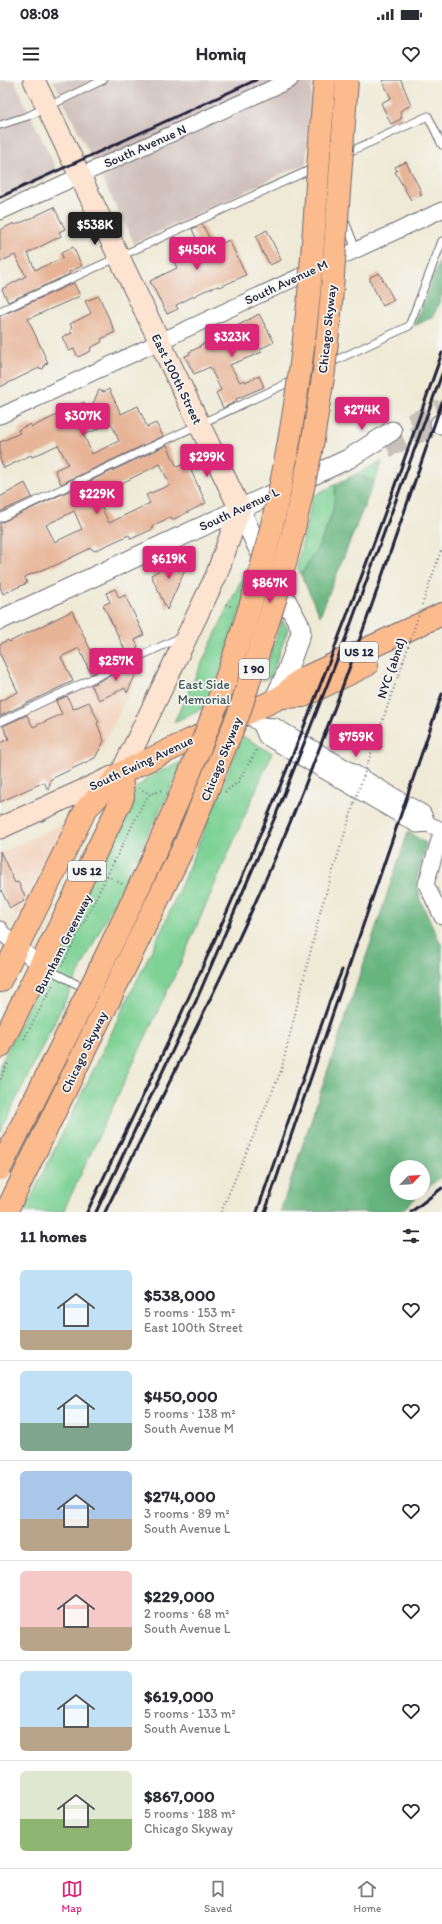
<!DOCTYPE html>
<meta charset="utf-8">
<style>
:root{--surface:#fff;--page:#f7f7f7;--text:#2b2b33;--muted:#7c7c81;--line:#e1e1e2;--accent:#db2777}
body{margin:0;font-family:Itim,sans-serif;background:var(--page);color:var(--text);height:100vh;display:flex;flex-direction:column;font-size:15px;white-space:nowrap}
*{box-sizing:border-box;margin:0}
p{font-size:13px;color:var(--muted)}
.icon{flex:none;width:22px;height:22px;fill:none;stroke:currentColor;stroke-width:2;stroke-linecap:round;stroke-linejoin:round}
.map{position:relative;height:1132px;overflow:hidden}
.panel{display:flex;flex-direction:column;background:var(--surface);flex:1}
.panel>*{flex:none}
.needle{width:26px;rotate:65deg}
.fabs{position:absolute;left:390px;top:1080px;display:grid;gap:8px}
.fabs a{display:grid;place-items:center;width:40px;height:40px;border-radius:50%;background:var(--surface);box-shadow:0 4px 16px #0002;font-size:20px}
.price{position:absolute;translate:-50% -34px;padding:0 9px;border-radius:4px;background:var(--accent);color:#fff;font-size:13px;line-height:26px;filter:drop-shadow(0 1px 2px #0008)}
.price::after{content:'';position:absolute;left:50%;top:24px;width:12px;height:9px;margin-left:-6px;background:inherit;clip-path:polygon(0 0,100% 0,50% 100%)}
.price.selected{background:#222;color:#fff}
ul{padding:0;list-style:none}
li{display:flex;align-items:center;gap:12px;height:100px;padding:0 20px}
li+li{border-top:1px solid var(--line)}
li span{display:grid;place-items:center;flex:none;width:112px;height:80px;border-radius:6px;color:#555}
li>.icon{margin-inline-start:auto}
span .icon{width:48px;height:48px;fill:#fffc;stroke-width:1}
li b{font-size:17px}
h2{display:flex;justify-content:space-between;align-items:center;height:48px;padding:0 20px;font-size:17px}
.status{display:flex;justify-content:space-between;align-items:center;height:28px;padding:0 20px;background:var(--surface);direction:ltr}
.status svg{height:11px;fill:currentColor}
header{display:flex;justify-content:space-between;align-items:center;height:52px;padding:0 20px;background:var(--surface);font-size:18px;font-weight:700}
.menu{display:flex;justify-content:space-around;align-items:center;height:56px;border-top:1px solid var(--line);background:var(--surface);font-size:11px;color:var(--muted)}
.menu a{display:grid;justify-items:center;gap:2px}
.menu .selected{color:var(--accent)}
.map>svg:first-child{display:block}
.built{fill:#f3d4bf}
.industrial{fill:#cfc0bb}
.green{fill:#7ed295;stroke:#507a68}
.forest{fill:#66b47e;stroke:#446b5c}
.building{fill:#e7b497;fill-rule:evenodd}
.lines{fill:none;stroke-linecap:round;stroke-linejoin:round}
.tertiary-tunnel{stroke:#c6c2b7;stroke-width:19;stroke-dasharray:19 10;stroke-linecap:butt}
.service-casing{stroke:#6a6871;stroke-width:9}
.minor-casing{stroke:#6a6871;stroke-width:17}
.tertiary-casing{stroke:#6a6871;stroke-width:21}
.secondary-casing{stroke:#6a6871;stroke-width:23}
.primary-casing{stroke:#6a6871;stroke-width:24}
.path{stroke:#6a6871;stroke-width:2;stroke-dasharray:1 3;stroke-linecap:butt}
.service{stroke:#fff;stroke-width:7}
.minor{stroke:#fff;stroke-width:15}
.tertiary{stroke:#fff;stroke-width:19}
.secondary{stroke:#fde4d1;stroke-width:21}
.primary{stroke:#fbbb8d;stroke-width:22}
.rail{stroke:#22223b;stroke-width:3}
.motorway-bridge-casing{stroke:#6a6871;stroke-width:24;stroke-linecap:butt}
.path-bridge{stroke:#6a6871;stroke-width:2;stroke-dasharray:1 3;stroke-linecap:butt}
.motorway-bridge{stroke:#fbbb8d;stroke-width:22}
.labels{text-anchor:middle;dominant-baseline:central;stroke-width:3.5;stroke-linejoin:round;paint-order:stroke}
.shield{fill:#f6f6f2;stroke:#626272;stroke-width:1}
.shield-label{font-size:12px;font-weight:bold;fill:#22223b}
.street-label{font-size:13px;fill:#22223b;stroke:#f6f6f2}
.park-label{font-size:13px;fill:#3e5756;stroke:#f6f6f2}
</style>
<div class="status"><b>08:08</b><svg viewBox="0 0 49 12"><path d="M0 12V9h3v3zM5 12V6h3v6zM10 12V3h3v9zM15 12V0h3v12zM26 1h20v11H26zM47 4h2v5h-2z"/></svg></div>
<header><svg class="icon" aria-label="menu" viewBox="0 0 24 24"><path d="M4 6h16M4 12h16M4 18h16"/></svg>Homiq<svg class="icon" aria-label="heart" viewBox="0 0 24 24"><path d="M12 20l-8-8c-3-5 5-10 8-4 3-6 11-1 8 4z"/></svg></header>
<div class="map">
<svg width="442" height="1132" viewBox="0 0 442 1132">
<rect width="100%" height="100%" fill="#f6f6f2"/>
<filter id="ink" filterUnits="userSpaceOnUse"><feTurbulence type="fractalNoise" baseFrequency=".025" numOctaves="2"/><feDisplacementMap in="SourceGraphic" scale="8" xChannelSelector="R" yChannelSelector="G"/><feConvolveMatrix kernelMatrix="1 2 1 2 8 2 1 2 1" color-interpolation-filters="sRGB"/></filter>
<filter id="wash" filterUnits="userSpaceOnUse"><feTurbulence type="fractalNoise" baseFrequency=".012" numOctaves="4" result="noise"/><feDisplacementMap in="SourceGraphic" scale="16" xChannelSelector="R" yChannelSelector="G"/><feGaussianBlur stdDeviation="0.9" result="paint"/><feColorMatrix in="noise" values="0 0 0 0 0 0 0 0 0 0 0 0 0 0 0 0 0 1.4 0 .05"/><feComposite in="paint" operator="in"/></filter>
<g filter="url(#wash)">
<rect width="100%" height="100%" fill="#efead6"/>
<g class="built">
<path d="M146,579L97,677L0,723V646Z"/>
<path d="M64,743L17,839L0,803V773Z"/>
</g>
<g class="industrial">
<path d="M0,0H14L58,93L0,120Z"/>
<path d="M53,0H312L306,83L134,163Z"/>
</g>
<g class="green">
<path d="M382,382L374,402L356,394Z"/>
<path d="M336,404L333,431L320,464L301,495L297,486L313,416Z"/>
<path d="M250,481L254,488L209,625L174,642Z"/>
<path d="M282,540L288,549L271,596L262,601Z"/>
<path d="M242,656L272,673L181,882L63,1132H24L164,845L215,725Z"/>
<path d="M184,681L0,1052V985L134,710L152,695Z"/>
</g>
<g class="forest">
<path d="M442,175V215L433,237L414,246Z"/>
<path d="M356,394L374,402L320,536L301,495L320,464L333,431L336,404Z"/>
<path d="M408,752L426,763L417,799L420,820L442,866V1096L423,1112V1087H397V1113H421L400,1132H280Z"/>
</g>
<g id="blocks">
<g class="building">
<path d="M382,0H401L411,25L400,31L402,37H401V39L391,44L381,23L391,18Z"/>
<path d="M406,82L421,111L420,112L422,115L411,120L395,92L397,91L395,87Z"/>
<path d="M54,127L65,149L59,152L61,156L28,173L35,190L63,178L61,173L73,167L82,186L69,192L70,194L8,222L2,209L26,196L15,175L0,182V150L14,143L15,145L27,140Z"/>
<path d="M202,144L214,167L229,160L246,195L220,207L218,206L204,211L176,225L178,229L167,234L150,201L177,188L170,173L197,160L192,149Z"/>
<path d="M267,150L281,180L270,185L265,176H264L256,156Z"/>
<path d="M379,193L394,220L383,226L370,201V197Z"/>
<path d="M74,203L80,216L28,239L48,283L45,284L43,289L39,288L0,307V236Z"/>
<path d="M99,216L115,252L101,259L102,262L90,268L91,271L78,277L74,269L69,271L62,257L72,253L70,250L72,249L70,244L90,234L91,233L85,221Z"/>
<path d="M259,234L274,262L260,269L262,272L230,285L240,302L244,300L245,302L259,296L264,307L236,319L237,321L223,328L216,313L221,310L210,287L194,294L185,276L190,274L189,272L200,267L199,266L211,260L210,258L222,254Z"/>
<path d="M109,309L121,334L138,326L147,347L156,343L163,356L61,404L55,390L68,384L58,365L32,377L31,375L4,388L0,379V362L20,353L18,350L30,344L32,347L84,322L89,332L99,310L104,312ZM111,343L119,361L92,374L84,355Z"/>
<path d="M167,365L177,387L187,382L206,423L172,440L171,437L152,446L153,449L131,459L129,455L94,471L91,468L52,487L51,486L25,497L27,503L3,514L0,507V443ZM160,384L170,405L146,415L150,423L109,443L96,416ZM74,431L82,449L55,462L46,445Z"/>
<path d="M25,403L32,417L0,432V417Z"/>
<path d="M179,477L185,490L167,530L151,495L162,489L160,486Z"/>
<path d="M115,509L119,518L125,515L144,555L135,560L138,567L136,568L138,572L128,576L103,525L110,522L106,513Z"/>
<path d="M72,531L94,577L97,576L103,588L91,594L79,568L61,577L73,601L0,636V621L18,612L0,574V564L8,560L9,562Z"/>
<path d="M142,581L127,613L125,608L99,620L91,605Z"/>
<path d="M67,616L73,629L89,622L99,642L97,643L104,661L95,678L51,699L48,710L44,702L0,722V663L9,659L3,646L27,635L33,647L62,634L56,621Z"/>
<path d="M0,771L15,803L18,802L25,816L23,822L10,828L0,808Z"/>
</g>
</g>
</g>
<g filter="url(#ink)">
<use href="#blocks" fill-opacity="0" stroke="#6a6871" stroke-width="1"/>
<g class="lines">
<g class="tertiary-tunnel">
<path d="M411,343L442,328"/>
<path d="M387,368L440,344"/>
</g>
<g class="service-casing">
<g id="service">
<path d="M0,45L28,36L103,0"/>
<path d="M344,139L356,169"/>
<path d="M0,231L428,36L442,65"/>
<path d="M0,438L409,246L442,161"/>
<path d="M0,642L181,557"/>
<path d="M125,862L151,809"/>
<path d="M42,886L86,909"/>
</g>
</g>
<g class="minor-casing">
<g id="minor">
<path d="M0,132L290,0"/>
<path d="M0,336L442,130"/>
<path d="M247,634L261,645L266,657L417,745L428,744L442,750"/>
<path d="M261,645L275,646L423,733L428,744"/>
<path d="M442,750L426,804L442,837"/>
<path d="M0,849L2,853L40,885"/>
</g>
</g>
<g class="tertiary-casing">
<g id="tertiary">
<path d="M440,344L442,343"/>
<path d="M240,429L257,466L300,546L301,553L286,594L274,620"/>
<path d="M0,540L348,379L392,351"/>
</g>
</g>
<g class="secondary-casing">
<path id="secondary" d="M0,748L121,693L216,496L240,429L34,0"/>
</g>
<g class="primary-casing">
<g id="primary">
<path d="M281,617L303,616L367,585"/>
<path d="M0,901L86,729L121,693L281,617L300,600L442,534"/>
<path d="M0,967L123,717L121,693"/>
</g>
</g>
<g class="path">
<path d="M226,524L232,527"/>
<path d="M422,525L442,468"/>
<path d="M367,685L403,582"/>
<path d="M139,708L150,714"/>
<path d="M225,712L238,702L258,668"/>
<path d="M107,796L122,804"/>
<path d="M62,886L145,720L150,714L163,710"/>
<path d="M24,959L54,903"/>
<path d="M0,999L8,983"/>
<path d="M221,1132L281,991L321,829L354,724"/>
</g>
<use href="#service" class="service"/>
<use href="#minor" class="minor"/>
<use href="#tertiary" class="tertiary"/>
<use href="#secondary" class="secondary"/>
<use href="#primary" class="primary"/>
<g class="rail">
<path d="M0,117L256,0"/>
<path d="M87,1132C141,1021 194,910 242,797C316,625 380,449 442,273"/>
<path d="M96,1132L196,921L275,737L346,557L442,294"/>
<path d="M105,1132C173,994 245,856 302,713C353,584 397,453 442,322"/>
<path d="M257,1132L330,920L342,890"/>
<path d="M265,1132L442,614"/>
<path d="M411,1132L442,1108"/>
</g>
<g class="motorway-bridge-casing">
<g id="motorway-bridge">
<path d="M0,1089C94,898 198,709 257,503C283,412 298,318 308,225C315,150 318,75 325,0"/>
<path d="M6,1132L186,762L239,633L276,517L294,449L311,371L324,291L331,223L347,0"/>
</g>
</g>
<g class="path-bridge">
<path d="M403,582L420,531"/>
<path d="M354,723L367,686"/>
</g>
<use href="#motorway-bridge" class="motorway-bridge"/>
</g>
</g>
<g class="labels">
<g class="shield">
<rect x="340" y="562" width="38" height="20" rx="3"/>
<rect x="239" y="579" width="30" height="20" rx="3"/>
<rect x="68" y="781" width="38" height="20" rx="3"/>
</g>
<g class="shield-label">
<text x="359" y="572">US 12</text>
<text x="254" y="589">I 90</text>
<text x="87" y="791">US 12</text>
</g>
<g class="street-label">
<text transform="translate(145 66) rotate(-24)">South Avenue N</text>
<text transform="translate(286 202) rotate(-25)">South Avenue M</text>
<text transform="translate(327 249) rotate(-84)">Chicago Skyway</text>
<text transform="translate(177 299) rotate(64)">East 100th Street</text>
<text transform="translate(239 429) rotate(-25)">South Avenue L</text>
<text transform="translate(391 588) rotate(-71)">NYC (abnd)</text>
<text transform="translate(221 679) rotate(-68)">Chicago Skyway</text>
<text transform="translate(141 683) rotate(-25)">South Ewing Avenue</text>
<text transform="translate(63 864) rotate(-63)">Burnham Greenway</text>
<text transform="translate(84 972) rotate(-64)">Chicago Skyway</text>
</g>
<g class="park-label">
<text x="204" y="604">East Side<tspan x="204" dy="15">Memorial</tspan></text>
</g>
</g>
</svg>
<div class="fabs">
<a><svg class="needle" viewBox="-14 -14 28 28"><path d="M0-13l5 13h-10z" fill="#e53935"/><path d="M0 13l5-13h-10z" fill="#7c7c81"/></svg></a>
</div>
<b class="price selected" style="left:95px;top:166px">$538K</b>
<b class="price" style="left:197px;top:191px">$450K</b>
<b class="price" style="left:232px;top:278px">$323K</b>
<b class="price" style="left:362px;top:351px">$274K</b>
<b class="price" style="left:83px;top:357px">$307K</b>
<b class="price" style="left:207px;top:398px">$299K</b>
<b class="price" style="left:97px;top:435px">$229K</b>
<b class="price" style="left:169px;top:500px">$619K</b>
<b class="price" style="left:270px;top:524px">$867K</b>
<b class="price" style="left:116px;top:602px">$257K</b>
<b class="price" style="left:356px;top:678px">$759K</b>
</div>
<section class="panel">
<h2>11 homes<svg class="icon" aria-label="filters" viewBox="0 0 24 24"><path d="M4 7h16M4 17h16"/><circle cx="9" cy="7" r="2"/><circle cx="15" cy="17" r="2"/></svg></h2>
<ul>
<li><span style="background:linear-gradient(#bfe0f5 75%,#b9a48a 0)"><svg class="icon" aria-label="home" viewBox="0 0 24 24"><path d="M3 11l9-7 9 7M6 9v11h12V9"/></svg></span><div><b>$538,000</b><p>5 rooms · 153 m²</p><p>East 100th Street</p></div><svg class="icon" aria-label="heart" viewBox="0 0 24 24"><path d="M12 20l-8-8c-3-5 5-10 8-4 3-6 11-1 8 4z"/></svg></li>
<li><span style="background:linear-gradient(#bfe0f5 65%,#7fa58c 0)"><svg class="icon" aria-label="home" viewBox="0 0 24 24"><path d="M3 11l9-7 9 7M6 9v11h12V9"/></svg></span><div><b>$450,000</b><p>5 rooms · 138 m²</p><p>South Avenue M</p></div><svg class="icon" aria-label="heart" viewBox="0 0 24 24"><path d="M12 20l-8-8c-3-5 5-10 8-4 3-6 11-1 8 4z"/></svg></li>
<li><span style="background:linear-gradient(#a9c7e8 60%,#b9a48a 0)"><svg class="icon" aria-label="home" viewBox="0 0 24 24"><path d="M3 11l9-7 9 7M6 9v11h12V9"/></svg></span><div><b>$274,000</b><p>3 rooms · 89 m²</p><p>South Avenue L</p></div><svg class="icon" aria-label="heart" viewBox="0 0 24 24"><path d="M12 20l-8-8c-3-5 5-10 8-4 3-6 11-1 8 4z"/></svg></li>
<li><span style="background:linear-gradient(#f6c9c9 70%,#b9a48a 0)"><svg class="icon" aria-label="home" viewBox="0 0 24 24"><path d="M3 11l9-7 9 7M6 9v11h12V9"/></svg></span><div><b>$229,000</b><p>2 rooms · 68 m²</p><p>South Avenue L</p></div><svg class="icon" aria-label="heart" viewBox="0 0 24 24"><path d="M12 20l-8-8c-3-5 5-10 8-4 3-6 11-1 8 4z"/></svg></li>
<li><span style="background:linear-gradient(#bfe0f5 70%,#b9a48a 0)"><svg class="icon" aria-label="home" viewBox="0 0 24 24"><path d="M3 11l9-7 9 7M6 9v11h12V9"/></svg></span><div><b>$619,000</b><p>5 rooms · 133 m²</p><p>South Avenue L</p></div><svg class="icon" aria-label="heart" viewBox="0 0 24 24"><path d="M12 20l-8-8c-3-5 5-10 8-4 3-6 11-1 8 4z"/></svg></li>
<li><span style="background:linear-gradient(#dfe7d0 60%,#8fb573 0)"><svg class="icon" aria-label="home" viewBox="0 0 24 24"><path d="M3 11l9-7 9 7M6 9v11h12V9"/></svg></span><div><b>$867,000</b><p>5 rooms · 188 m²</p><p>Chicago Skyway</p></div><svg class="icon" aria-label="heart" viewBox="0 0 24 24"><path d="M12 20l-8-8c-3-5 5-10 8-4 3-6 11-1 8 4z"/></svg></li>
</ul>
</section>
<nav class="menu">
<a class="selected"><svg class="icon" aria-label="map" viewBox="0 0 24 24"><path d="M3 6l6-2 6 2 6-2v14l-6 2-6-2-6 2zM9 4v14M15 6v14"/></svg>Map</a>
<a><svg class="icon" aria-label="saved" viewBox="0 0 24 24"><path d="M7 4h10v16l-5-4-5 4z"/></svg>Saved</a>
<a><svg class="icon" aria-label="home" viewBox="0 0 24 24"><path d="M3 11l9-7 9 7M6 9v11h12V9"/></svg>Home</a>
</nav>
